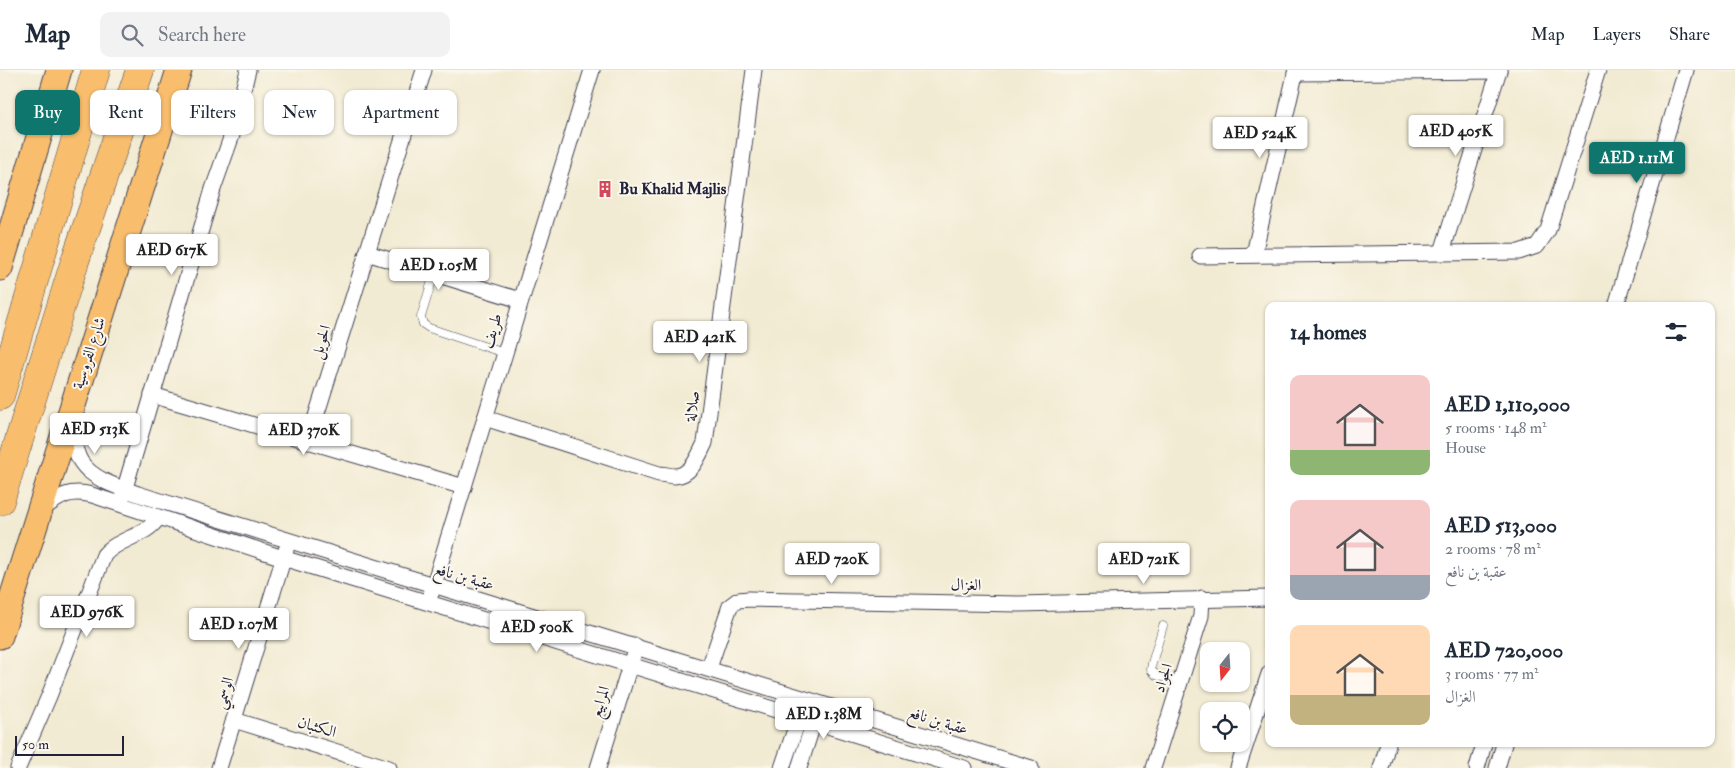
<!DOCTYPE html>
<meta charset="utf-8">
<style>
:root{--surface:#fff;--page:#f2f2f3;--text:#1f2937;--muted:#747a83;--line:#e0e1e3;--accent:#0f766e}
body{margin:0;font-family:"IM FELL Double Pica",Amiri,serif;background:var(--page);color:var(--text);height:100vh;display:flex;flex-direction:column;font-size:19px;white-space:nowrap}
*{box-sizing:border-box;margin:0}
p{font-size:16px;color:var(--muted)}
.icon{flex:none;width:28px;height:28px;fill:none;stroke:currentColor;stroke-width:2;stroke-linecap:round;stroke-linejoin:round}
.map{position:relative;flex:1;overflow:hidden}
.drawer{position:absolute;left:1265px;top:232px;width:450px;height:445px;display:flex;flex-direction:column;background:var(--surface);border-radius:10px;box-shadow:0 1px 4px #0004}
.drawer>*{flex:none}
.banner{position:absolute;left:15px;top:20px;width:475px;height:45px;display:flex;gap:10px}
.needle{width:32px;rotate:197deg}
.fabs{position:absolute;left:1200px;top:572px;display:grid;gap:10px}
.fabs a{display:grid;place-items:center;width:50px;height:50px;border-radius:10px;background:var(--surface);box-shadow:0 1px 4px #0004;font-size:25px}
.scale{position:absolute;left:15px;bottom:12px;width:109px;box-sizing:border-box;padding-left:5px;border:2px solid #22223b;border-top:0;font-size:14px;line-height:18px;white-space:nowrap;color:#22223b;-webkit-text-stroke:4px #fbf7ec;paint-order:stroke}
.price{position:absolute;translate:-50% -42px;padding:0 11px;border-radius:5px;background:#fff;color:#222;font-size:16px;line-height:32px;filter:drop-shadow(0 1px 2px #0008)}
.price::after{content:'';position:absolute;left:50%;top:30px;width:15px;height:11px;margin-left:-8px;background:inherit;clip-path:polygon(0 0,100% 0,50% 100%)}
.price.active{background:var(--accent);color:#fff}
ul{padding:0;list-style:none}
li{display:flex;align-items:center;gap:15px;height:125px;padding:0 25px}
li span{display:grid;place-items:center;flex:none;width:140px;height:100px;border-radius:10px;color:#555}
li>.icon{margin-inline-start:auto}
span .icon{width:60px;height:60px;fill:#fffc;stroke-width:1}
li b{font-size:21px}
h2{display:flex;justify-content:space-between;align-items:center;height:60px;padding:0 25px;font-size:21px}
.chip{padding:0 18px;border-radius:10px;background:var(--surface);box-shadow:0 1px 4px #0004;font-size:18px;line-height:45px}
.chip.active{background:var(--accent);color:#fff}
header{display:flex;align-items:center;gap:30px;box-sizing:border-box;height:70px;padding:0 25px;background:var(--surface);border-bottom:1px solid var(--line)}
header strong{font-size:24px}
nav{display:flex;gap:28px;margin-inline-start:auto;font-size:18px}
.search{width:350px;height:45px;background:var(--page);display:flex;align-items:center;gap:12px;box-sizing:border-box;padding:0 18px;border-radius:10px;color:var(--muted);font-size:19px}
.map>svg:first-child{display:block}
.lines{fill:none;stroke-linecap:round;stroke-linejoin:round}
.lane-casing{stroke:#414052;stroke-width:9}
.street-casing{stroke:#414052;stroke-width:17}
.primary-casing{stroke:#414052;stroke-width:27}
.highway-casing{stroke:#414052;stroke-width:29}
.lane{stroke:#fff;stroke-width:8}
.street{stroke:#fff;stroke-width:15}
.primary{stroke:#f9be6d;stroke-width:25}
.highway{stroke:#f9be6d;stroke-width:28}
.labels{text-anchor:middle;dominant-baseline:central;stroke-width:4;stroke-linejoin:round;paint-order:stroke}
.poi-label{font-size:16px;font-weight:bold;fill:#22223b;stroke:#fbf7ec;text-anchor:start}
.street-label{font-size:16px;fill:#22223b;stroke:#fbf7ec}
</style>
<header>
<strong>Map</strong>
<div class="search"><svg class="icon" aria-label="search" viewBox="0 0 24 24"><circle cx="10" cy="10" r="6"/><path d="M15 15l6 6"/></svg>Search here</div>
<nav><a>Map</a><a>Layers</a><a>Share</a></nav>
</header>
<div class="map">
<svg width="1735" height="698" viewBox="0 0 1735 698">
<rect width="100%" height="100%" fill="#fbf7ec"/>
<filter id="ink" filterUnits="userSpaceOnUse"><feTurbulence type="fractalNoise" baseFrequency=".02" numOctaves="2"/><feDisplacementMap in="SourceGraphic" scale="10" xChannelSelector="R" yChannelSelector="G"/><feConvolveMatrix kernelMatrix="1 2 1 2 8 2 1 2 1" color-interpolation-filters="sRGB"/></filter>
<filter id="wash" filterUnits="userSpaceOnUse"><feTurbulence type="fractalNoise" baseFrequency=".0096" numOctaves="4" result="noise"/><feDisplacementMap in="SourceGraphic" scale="20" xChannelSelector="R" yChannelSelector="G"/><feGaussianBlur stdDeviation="1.12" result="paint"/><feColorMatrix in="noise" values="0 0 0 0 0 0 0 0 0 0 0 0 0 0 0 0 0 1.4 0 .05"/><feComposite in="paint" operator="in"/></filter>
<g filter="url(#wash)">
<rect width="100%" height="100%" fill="#f2ebd3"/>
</g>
<g filter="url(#ink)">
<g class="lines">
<g class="lane-casing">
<g id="lane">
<path d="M434,204L421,247L423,254L429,258L504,283"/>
<path d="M1163,556L1152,593L1151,600L1156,605L1180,613"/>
</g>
</g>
<g class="street-casing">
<g id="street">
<path d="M1295,3L1499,1"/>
<path d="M1442,182L1499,0"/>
<path d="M367,183L520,230"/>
<path d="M1254,184L1296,0"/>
<path d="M1200,186L1519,182L1537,176L1548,160L1598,0"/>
<path d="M1616,236L1686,0"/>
<path d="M152,325L464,417"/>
<path d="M485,348L659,404C664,404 670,406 675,406C692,405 699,385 705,373L754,0"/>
<path d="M70,354C73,367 74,381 81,392C93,410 118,417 138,424C435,517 734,606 1031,698"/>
<path d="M308,372L424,0"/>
<path d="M122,428L213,119L232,65L248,0"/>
<path d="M40,441C59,427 68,419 92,425L283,488L964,698"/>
<path d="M431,524L592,0"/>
<path d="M709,598L730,536L738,530L749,529L1019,534L1269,528"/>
<path d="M234,650L389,698"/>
<path d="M18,698L49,626L104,485C118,468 146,467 158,448"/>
<path d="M219,698L286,480"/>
<path d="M598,698L636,576"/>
<path d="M782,698L803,636"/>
<path d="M799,698L817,642"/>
<path d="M1153,698L1201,546L1202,528"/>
<path d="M1238,698L1269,604"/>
<path d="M1381,698L1388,674"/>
<path d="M1477,698L1484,674"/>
<path d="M1497,698L1504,674"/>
</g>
</g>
<g class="primary-casing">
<g id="primary">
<path d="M0,198L59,0"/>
<path d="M0,566L179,0"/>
</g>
</g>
<g class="highway-casing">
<g id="highway">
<path d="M0,326L96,0"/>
<path d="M0,431L75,191L140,0"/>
</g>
</g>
<use href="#lane" class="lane"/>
<use href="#street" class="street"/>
<use href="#primary" class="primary"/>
<use href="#highway" class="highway"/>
</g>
</g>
<defs>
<g id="building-bare" transform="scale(1.35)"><path d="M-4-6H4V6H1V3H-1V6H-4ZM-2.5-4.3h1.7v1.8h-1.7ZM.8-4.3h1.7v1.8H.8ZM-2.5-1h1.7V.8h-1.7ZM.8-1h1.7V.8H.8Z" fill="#d1495b" stroke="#fbf7ec" stroke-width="2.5" paint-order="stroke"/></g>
</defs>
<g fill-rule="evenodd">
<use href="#building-bare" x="605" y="119"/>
</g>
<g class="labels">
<g class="poi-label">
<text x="619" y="119">Bu Khalid Majlis</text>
</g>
<g class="street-label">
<text transform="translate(492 261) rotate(-73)">طريف</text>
<text transform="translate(321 272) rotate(-73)">الحويل</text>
<text transform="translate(89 283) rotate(-72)">شارع الفروسية</text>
<text transform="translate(692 336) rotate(-82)">صلالة</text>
<text transform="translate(464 507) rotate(16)">عقبة بن نافع</text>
<text transform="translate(966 515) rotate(1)">الغزال</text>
<text transform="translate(1163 608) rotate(-72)">الجواد</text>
<text transform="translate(224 623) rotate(-73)">الوسمي</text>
<text transform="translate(600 632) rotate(-73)">المرابيع</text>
<text transform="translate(938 651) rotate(17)">عقبة بن نافع</text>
<text transform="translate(317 657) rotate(17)">الكثبان</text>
</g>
</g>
</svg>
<div class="fabs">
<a><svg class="needle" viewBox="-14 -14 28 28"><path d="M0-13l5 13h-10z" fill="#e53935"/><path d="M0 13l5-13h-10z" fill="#747a83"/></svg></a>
<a><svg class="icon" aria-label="locate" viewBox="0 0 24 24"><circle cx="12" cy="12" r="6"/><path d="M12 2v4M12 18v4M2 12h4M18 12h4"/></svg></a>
</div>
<div class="scale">50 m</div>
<b class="price" style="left:1456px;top:87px">AED 405K</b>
<b class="price" style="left:1260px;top:89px">AED 524K</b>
<b class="price active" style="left:1637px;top:114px">AED 1.11M</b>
<b class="price" style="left:172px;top:206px">AED 617K</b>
<b class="price" style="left:439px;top:221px">AED 1.05M</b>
<b class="price" style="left:700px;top:293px">AED 421K</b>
<b class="price" style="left:95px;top:385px">AED 513K</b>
<b class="price" style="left:304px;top:386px">AED 370K</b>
<b class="price" style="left:832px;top:515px">AED 720K</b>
<b class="price" style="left:1144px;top:515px">AED 721K</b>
<b class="price" style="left:87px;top:568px">AED 976K</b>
<b class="price" style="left:239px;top:580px">AED 1.07M</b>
<b class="price" style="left:537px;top:583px">AED 500K</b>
<b class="price" style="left:824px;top:670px">AED 1.38M</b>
<div class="banner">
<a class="chip active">Buy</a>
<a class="chip">Rent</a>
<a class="chip">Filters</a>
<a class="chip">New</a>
<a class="chip">Apartment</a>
</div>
<section class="drawer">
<h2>14 homes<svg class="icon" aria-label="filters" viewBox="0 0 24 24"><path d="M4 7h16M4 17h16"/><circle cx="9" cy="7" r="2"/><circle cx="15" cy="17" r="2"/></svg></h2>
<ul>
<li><span style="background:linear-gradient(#f6c9c9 75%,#8fb573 0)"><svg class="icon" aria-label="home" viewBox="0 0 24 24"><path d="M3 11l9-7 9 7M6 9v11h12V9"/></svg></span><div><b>AED 1,110,000</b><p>5 rooms · 148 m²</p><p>House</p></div></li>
<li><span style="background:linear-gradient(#f6c9c9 75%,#9aa5b1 0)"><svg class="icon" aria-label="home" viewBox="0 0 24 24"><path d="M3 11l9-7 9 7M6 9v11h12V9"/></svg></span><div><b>AED 513,000</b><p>2 rooms · 78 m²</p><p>عقبة بن نافع</p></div></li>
<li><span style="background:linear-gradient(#ffd9b3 70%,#c2b280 0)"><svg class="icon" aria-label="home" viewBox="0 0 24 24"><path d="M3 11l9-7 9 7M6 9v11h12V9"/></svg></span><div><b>AED 720,000</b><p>3 rooms · 77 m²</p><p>الغزال</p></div></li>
</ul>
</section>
</div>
